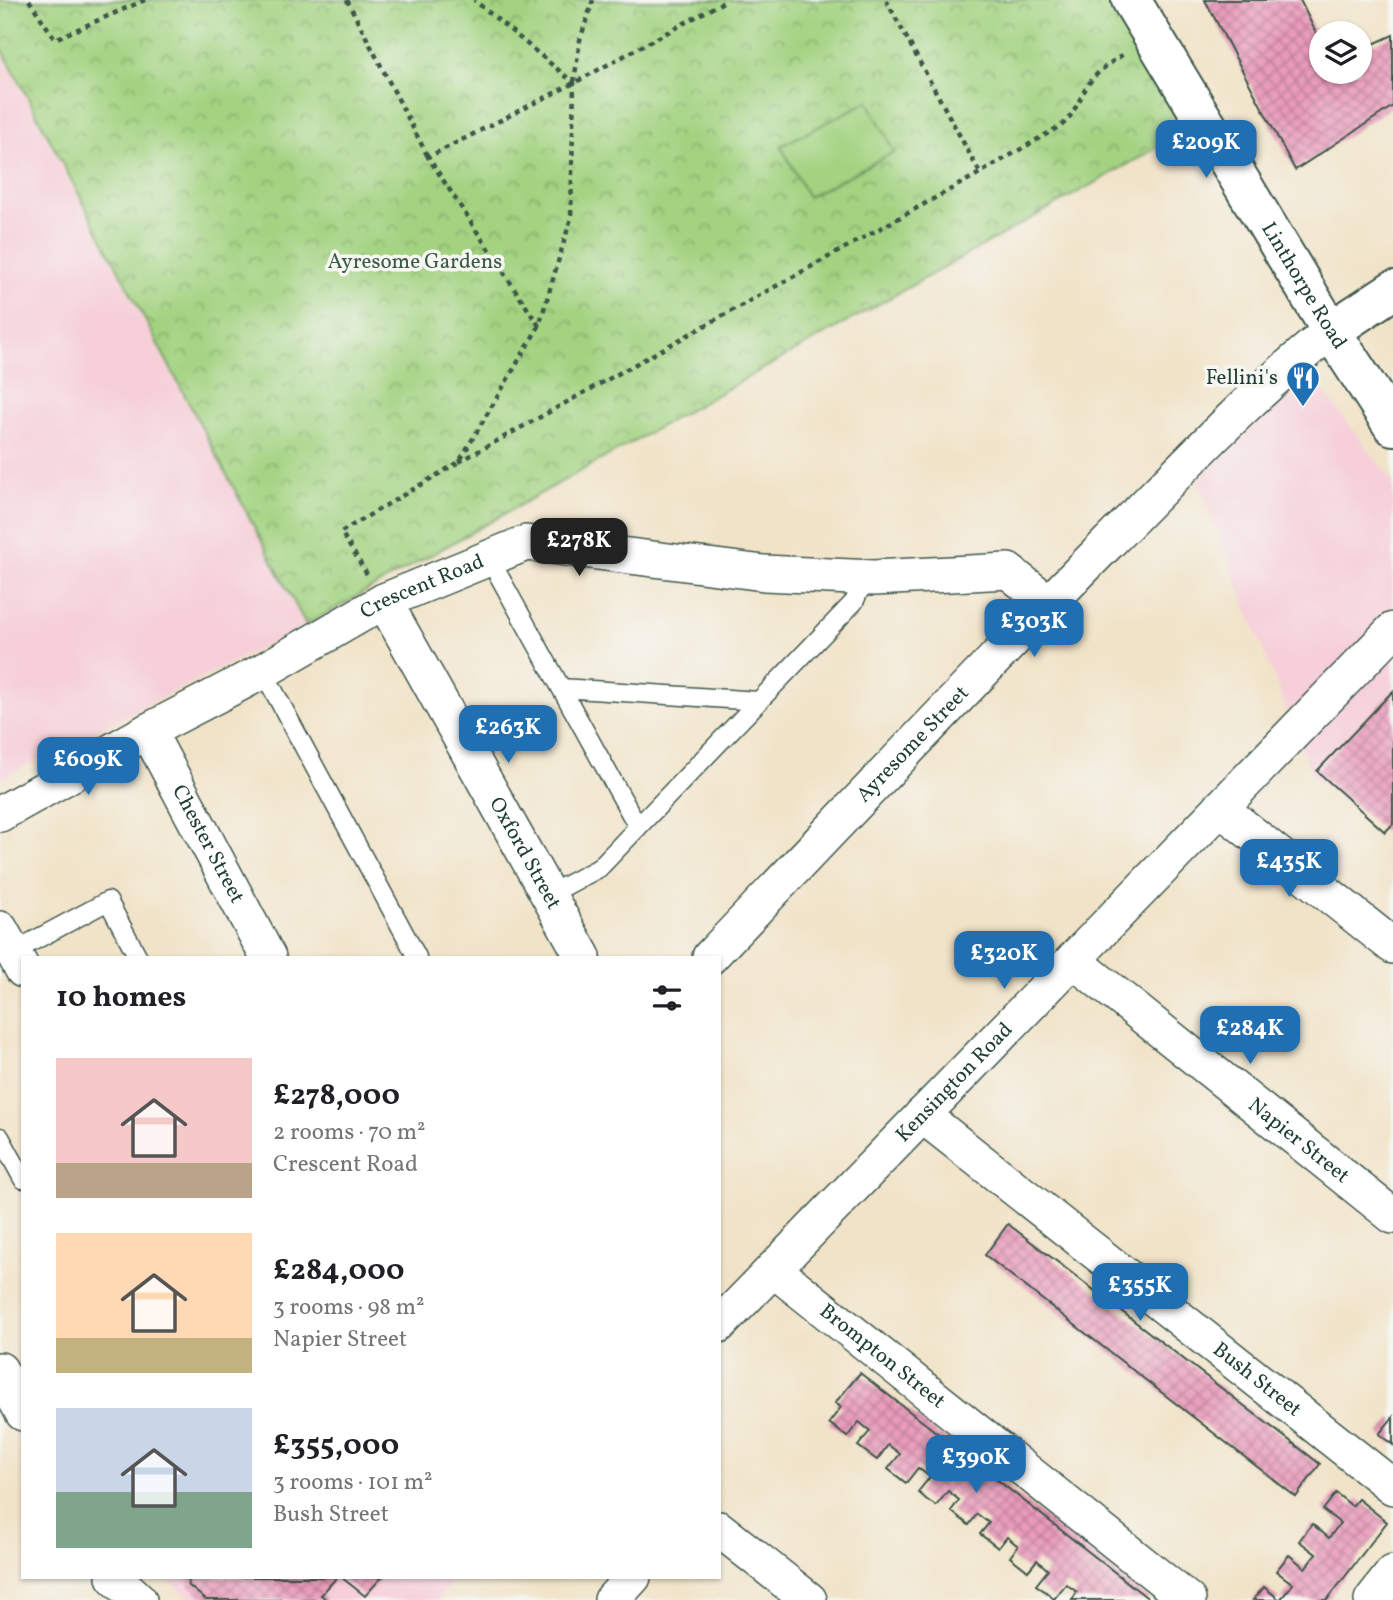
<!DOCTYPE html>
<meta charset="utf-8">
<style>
:root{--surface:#fff;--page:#f2f2f2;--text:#202124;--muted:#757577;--accent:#1f6fb2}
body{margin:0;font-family:Vollkorn,serif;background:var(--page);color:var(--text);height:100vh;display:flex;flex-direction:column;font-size:26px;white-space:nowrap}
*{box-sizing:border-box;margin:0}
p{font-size:23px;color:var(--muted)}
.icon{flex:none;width:38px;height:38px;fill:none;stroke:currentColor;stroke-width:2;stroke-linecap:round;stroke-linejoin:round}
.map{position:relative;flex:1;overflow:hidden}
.drawer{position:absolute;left:21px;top:956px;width:700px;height:623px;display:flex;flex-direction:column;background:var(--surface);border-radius:0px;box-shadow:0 2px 5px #0004}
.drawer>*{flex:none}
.buttons{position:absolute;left:1309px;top:21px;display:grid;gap:14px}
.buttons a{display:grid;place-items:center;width:63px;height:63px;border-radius:50%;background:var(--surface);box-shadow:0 2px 5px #0004;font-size:35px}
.price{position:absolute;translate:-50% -60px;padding:0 16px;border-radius:14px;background:var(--accent);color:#fff;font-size:23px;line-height:46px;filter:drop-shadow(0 2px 4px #0008)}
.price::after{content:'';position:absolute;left:50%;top:42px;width:21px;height:16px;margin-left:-10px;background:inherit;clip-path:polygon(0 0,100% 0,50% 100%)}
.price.current{background:#222;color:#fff}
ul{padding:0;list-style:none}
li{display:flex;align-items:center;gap:21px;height:175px;padding:0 35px}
li span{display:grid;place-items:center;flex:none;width:196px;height:140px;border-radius:0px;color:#555}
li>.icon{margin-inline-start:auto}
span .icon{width:84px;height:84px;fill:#fffc;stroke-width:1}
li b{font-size:30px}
h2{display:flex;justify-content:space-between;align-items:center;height:84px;padding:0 35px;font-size:30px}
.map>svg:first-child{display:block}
.built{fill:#f6cfd9}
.park{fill:url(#park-crowns);stroke:#61885a;stroke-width:2}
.garden{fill:#a3d381;stroke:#61885a;stroke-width:2}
.building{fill:url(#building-cross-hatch)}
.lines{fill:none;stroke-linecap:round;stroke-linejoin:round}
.lane-casing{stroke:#3e564a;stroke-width:21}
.street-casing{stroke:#3e564a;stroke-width:38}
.secondary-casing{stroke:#3e564a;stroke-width:42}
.path{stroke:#3e564a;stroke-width:4.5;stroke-dasharray:5 5;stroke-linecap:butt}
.lane{stroke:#fff;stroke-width:18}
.street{stroke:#fff;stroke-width:35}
.secondary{stroke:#fff;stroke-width:38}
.labels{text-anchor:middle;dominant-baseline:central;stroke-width:7;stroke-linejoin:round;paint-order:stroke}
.park-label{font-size:21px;fill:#395b43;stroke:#f6f6f2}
.street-label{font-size:21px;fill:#1f3d34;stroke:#f6f6f2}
.poi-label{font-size:21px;fill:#1f3d34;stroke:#f6f6f2;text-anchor:end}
</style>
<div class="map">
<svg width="1393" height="1600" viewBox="0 0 1393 1600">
<defs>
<pattern id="park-crowns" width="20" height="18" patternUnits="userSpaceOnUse" patternTransform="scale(1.75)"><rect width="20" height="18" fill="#a3d381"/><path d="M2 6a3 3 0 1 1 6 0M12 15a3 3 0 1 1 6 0" fill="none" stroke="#84ac6a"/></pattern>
<pattern id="building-cross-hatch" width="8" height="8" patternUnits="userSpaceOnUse" patternTransform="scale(1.75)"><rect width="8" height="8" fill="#ea9bbb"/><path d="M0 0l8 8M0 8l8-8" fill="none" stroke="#bd8099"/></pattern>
</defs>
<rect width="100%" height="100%" fill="#f6f6f2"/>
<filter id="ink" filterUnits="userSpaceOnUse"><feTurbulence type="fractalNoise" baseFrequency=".0143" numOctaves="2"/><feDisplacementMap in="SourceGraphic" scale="14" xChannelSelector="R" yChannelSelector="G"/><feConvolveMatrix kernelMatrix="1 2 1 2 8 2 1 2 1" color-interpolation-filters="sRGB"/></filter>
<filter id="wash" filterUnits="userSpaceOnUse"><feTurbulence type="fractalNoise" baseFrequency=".00686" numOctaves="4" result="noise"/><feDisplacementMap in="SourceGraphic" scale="28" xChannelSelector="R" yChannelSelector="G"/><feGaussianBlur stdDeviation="1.57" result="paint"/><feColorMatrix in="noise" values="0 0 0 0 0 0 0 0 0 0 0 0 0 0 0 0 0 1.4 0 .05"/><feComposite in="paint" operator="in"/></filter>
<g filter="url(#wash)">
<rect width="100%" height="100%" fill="#f1e3c8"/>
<g class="built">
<path d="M0,50L305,626L0,779Z"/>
<path d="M1310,374L1393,482V835L1312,776L1197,480Z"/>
<path d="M165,1577H456L437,1600H193Z"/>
</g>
<path class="park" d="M0,0H1113L1189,130L306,625L0,45Z"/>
<path class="garden" d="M868,101L894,152L808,197L781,146Z"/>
<g id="blocks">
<g class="building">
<path d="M1205,0H1300L1321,43V72H1360V50L1393,35V106L1295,170Z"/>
<path d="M1393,691V824L1385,832L1317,771Z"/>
<path d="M1008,1224L1320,1464L1296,1497L985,1255Z"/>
<path d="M860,1373L963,1453L1150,1600H1072L1077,1592L1066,1584L1054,1599L1046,1592L1036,1585L1048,1570L1037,1560L1028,1571L1010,1557L1018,1546L1007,1537L998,1548L980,1534L989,1523L977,1514L969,1525L951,1511L959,1500L948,1491L936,1506L927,1500L918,1492L930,1477L918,1468L906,1483L888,1469L900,1454L895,1450L888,1445L877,1460L858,1446L870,1431L859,1422L847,1437L829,1423L841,1407L835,1403Z"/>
<path d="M1393,1417V1445L1379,1434Z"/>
<path d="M1336,1493L1352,1506L1358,1499L1387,1522L1327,1600H1253L1264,1587L1280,1600L1293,1584L1276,1571L1289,1555L1305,1568L1316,1554L1299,1541L1312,1524L1329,1538L1340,1523L1323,1510Z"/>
<path d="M183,1577H337L321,1595L327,1600H206L188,1585L189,1582Z"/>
<path d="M341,1577H382L365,1596Z"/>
</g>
</g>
</g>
<g filter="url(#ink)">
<use href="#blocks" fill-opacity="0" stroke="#3e564a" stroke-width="2"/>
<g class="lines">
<g class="lane-casing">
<g id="lane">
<path d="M489,558L638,827L759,701L561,688"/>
<path d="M263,671L417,957"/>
<path d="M759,701L854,602L865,578"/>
<path d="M548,895L599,868L638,827"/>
<path d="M9,954L108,901L138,957"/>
<path d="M0,1137L23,1179"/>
</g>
</g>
<g class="street-casing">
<g id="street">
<path id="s1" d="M384,601L583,957"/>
<path id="s2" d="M148,731L268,957"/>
<path d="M1220,808L1393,946"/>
<path id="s3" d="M0,814L148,731L263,671L384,601L526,543L764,573L874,578L1008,571L1049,603"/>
<path d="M0,929L23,970"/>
<path id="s4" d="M710,957C842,819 973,679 1108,543C1180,471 1250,395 1331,331"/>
<path id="s5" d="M1073,960L1393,1216"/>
<path id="s6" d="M922,1115L1393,1487"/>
<path id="s7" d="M773,1269L1188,1600"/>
<path id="s8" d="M719,1325L1393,630"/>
<path d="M0,1370L23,1413"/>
<path d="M719,1529L809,1600"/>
<path d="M114,1577L139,1600"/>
<path d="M612,1600L633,1577"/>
<path d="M1372,1600L1393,1573"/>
</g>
</g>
<g class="secondary-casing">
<g id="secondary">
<path id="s9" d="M1131,0L1331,331L1393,426"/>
<path d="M1331,331L1393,290"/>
</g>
</g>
<g class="path">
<path d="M29,0L55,39L145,0"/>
<path d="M347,0L428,157"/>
<path d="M886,0L980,173"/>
<path d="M574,82L580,40L593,0"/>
<path d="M539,326L428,157L574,83L727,0"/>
<path d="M459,462L980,173L1062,125C1076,113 1079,97 1090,82C1099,70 1112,62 1125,53"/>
<path d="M367,574L341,532L459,462L539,326L571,218L574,83L474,0"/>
</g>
<use href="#lane" class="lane"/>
<use href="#street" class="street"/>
<use href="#secondary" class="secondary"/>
</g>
</g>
<defs>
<g id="restaurant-pin" transform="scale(1.75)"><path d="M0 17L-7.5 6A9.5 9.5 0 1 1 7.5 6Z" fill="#1f6fb2" stroke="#f6f6f2"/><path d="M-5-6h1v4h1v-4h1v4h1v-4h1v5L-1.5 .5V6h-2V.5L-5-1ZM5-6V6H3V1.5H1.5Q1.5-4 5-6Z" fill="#fff"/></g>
</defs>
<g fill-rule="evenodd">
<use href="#restaurant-pin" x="1303" y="378"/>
</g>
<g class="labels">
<g class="park-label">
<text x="415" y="262">Ayresome Gardens</text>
</g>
<g class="street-label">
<text stroke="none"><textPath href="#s9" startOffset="334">Linthorpe Road</textPath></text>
<text stroke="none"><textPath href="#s3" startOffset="480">Crescent Road</textPath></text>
<text stroke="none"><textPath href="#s4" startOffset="294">Ayresome Street</textPath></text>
<text stroke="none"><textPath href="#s2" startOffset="128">Chester Street</textPath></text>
<text stroke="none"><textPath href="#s1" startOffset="289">Oxford Street</textPath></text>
<text stroke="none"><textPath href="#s8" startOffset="338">Kensington Road</textPath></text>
<text stroke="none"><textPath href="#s5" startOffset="289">Napier Street</textPath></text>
<text stroke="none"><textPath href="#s7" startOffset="140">Brompton Street</textPath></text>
<text stroke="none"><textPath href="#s6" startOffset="427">Bush Street</textPath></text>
</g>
<g class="poi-label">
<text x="1278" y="378">Fellini's</text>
</g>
</g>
</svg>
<div class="buttons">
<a><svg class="icon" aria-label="layers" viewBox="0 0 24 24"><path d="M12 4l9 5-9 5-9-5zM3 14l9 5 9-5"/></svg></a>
</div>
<b class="price" style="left:1206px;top:180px">£209K</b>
<b class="price current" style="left:579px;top:578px">£278K</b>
<b class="price" style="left:1034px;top:659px">£303K</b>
<b class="price" style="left:508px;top:765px">£263K</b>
<b class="price" style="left:88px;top:797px">£609K</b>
<b class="price" style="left:1289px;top:899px">£435K</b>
<b class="price" style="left:1004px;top:991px">£320K</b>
<b class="price" style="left:1250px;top:1066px">£284K</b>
<b class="price" style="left:1140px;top:1323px">£355K</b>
<b class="price" style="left:976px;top:1495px">£390K</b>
<section class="drawer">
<h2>10 homes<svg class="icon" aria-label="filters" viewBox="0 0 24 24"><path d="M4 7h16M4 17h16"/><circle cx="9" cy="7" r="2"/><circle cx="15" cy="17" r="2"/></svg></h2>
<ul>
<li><span style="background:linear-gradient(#f6c9c9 75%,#b9a48a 0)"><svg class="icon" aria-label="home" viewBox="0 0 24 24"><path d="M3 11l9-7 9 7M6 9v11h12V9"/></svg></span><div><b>£278,000</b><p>2 rooms · 70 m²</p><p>Crescent Road</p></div></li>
<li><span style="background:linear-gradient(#ffd9b3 75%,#c2b280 0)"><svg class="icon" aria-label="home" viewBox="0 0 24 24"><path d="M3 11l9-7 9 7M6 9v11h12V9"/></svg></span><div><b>£284,000</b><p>3 rooms · 98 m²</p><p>Napier Street</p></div></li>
<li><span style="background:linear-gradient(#c9d6e8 60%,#7fa58c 0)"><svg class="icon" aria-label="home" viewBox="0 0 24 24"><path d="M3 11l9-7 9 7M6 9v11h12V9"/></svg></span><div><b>£355,000</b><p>3 rooms · 101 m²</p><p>Bush Street</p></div></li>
</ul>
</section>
</div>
